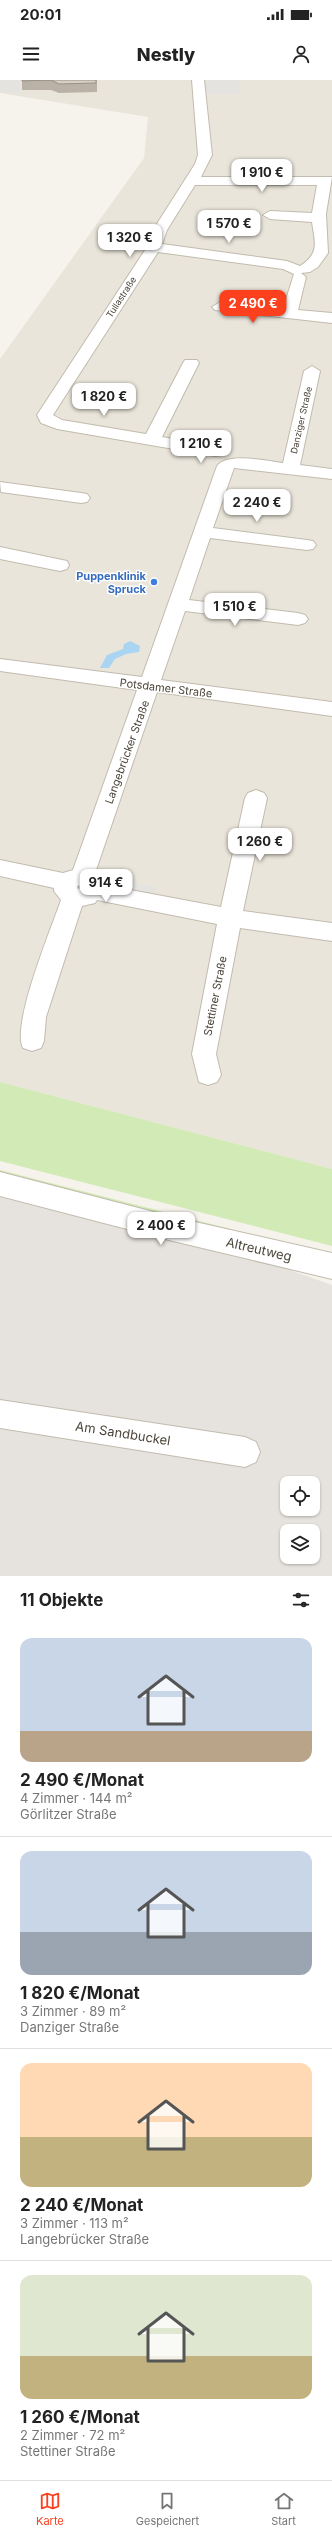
<!DOCTYPE html>
<html lang="de">
<meta charset="utf-8">
<style>
:root{--surface:#fff;--page:#f6f6f6;--text:#222;--muted:#767676;--line:#e0e0e0;--accent:#fc3f1d}
body{margin:0;font-family:Inter,sans-serif;background:var(--page);color:var(--text);height:100vh;display:flex;flex-direction:column;font-size:15px;white-space:nowrap}
*{box-sizing:border-box;margin:0}
p{font-size:13px;color:var(--muted)}
.icon{flex:none;width:22px;height:22px;fill:none;stroke:currentColor;stroke-width:2;stroke-linecap:round;stroke-linejoin:round}
.map{position:relative;height:1496px;overflow:hidden}
.side{display:flex;flex-direction:column;background:var(--surface);flex:1}
.side>*{flex:none}
.tools{position:absolute;left:280px;top:1396px;display:grid;gap:8px}
.tools a{display:grid;place-items:center;width:40px;height:40px;border-radius:8px;background:var(--surface);box-shadow:0 1px 3px #0004;font-size:20px}
.price{position:absolute;translate:-50% -34px;padding:0 9px;border-radius:8px;background:#fff;color:#222;font-size:13px;line-height:26px;filter:drop-shadow(0 1px 2px #0008)}
.price::after{content:'';position:absolute;left:50%;top:24px;width:12px;height:9px;margin-left:-6px;background:inherit;clip-path:polygon(0 0,100% 0,50% 100%)}
.price.active{background:var(--accent);color:#fff}
ul{padding:0;list-style:none}
li{display:grid;align-content:center;gap:8px;height:212px;padding:0 20px}
li+li{border-top:1px solid var(--line)}
li span{display:grid;place-items:center;height:124px;border-radius:12px;color:#555}
li>.icon{margin-inline-start:auto}
span .icon{width:72px;height:72px;fill:#fffc;stroke-width:1}
li b{font-size:17px}
h2{display:flex;justify-content:space-between;align-items:center;height:48px;padding:0 20px;font-size:17px}
.status{display:flex;justify-content:space-between;align-items:center;height:28px;padding:0 20px;background:var(--surface);direction:ltr}
.status svg{height:11px;fill:currentColor}
header{display:flex;justify-content:space-between;align-items:center;height:52px;padding:0 20px;background:var(--surface);font-size:18px;font-weight:800}
.menu{display:flex;justify-content:space-around;align-items:center;height:56px;border-top:1px solid var(--line);background:var(--surface);font-size:11px;color:var(--muted)}
.menu a{display:grid;justify-items:center;gap:2px}
.menu .active{color:var(--accent)}
.map>svg:first-child{display:block}
.residential{fill:#eae5da}
.industrial{fill:#e6e2dd;fill-rule:evenodd}
.green{fill:#d2eab5}
.parking{fill:#e5e3e0}
.water{fill:#a9d4f2}
.lines{fill:none;stroke-linecap:round;stroke-linejoin:round}
.street-casing{stroke:#c2bbae;stroke-width:2}
.street{fill:#fff;fill-rule:evenodd}
.wall{fill:#bab2a6}
.building{fill:#d8cfc1;stroke:#979187}
.shop-dot{fill:#3f7fe0;stroke:#fff;stroke-width:1.5}
.labels{text-anchor:middle;dominant-baseline:central;stroke-width:3;stroke-linejoin:round;paint-order:stroke}
.far-street-label{font-size:9px;fill:#4b4439;stroke:#fff}
.shop-label{font-size:11px;font-weight:bold;fill:#366cbe;stroke:#fff;text-anchor:end}
.street-label{font-size:11px;fill:#4b4439;stroke:#fff}
.near-street-label{font-size:13px;fill:#4b4439;stroke:#fff}
</style>
<div class="status"><b>20:01</b><svg viewBox="0 0 49 12"><path d="M0 12V9h3v3zM5 12V6h3v6zM10 12V3h3v9zM15 12V0h3v12zM26 1h20v11H26zM47 4h2v5h-2z"/></svg></div>
<header><svg class="icon" aria-label="menu" viewBox="0 0 24 24"><path d="M4 6h16M4 12h16M4 18h16"/></svg>Nestly<svg class="icon" aria-label="person" viewBox="0 0 24 24"><circle cx="12" cy="8" r="4"/><path d="M4 21q1-7 8-7t8 7"/></svg></header>
<div class="map">
<svg width="332" height="1496" viewBox="0 0 332 1496">
<rect width="100%" height="100%" fill="#f6f3ec"/>
<path class="residential" d="M0,0H332V1089L0,1002V279L144,78L148,37L0,13Z"/>
<path class="industrial" d="M0,1117L278,1186L332,1205V1496H0ZM287,1403H313V1429H287ZM287,1451H313V1477H287Z"/>
<g class="green">
<path d="M0,1002L332,1089V1166L0,1081Z"/>
<path d="M0,1090L332,1175V1179L0,1094Z"/>
</g>
<g class="parking">
<path d="M0,0H19V13L0,12Z"/>
<path d="M205,0H239L241,14H206Z"/>
<path d="M128,802L156,807L152,817L125,813Z"/>
</g>
<path class="water" d="M130,561L140,566L139,572L126,574L115,579L109,588H100L107,575L123,569L124,564Z"/>
<g class="lines">
<g class="street-casing">
<g id="street">
<path d="M192,0H204L212,75L201,97H332L326,134L328,173L318,187L310,192L301,193L306,197L298,230L332,233V243L215,230L212,227L220,222L283,229L294,194L283,189L158,172L53,335L62,340L146,354L183,283L185,280H197L199,283L162,357L221,367L224,371L221,375L215,376L57,349L41,343L37,335L147,167L153,150L195,84L198,75ZM195,105H317L312,133L270,131L263,135L270,139L312,142C315,163 320,173 300,186L287,181L162,164L167,150Z"/>
<path d="M312,286L320,291L300,385L332,389V399L234,388L213,448L307,460L313,461L316,465L313,469L307,470L210,458L189,520L298,533L305,535L308,539L305,543L298,545L185,531L161,600L332,622V636L157,612L95,793L104,805L221,827L245,718L248,713L256,710L264,713L267,718L243,831L332,843V861L240,848L216,974L221,995L217,1002L208,1005L199,1002L192,974L217,844L97,820L95,823L82,826L46,937L44,961L41,968L32,971L23,968C11,945 51,849 61,820L54,811V808L0,796V780L63,793L73,790L137,610L0,591V579L142,597L217,386C227,372 267,381 283,383L304,291ZM77,806L81,805L82,807L78,809Z"/>
<path d="M0,402L81,413L87,414L90,418L87,422L81,423L1,412Z"/>
<path d="M0,467L67,481L69,485L67,489L60,491L0,479Z"/>
<path d="M0,1092L173,1137L332,1173V1199L173,1161L0,1116Z"/>
<path d="M0,1320L245,1357L256,1362L260,1372L256,1382L245,1387L0,1348Z"/>
</g>
</g>
<use href="#street" class="street"/>
</g>
<path class="wall" d="M22,0H97V12L59,13L51,10H22Z"/>
<path class="building" d="M22,0H96V3L59,4L51,0L22,1Z"/>
<circle class="shop-dot" cx="154" cy="502" r="4"/>
<g class="labels">
<g class="far-street-label">
<text transform="translate(121 217) rotate(-57)">Tullastraße</text>
<text transform="translate(301 340) rotate(-77)">Danziger Straße</text>
</g>
<g class="shop-label">
<text x="146" y="496">Puppenklinik<tspan x="146" dy="13">Spruck</tspan></text>
</g>
<g class="street-label">
<text transform="translate(166 608) rotate(7)">Potsdamer Straße</text>
<text transform="translate(127 672) rotate(-70)">Langebrücker Straße</text>
<text transform="translate(215 916) rotate(-79)">Stettiner Straße</text>
</g>
<g class="near-street-label">
<text transform="translate(259 1169) rotate(13)">Altreutweg</text>
<text transform="translate(123 1353) rotate(9)">Am Sandbuckel</text>
</g>
</g>
</svg>
<div class="tools">
<a><svg class="icon" aria-label="locate" viewBox="0 0 24 24"><circle cx="12" cy="12" r="6"/><path d="M12 2v4M12 18v4M2 12h4M18 12h4"/></svg></a>
<a><svg class="icon" aria-label="layers" viewBox="0 0 24 24"><path d="M12 4l9 5-9 5-9-5zM3 14l9 5 9-5"/></svg></a>
</div>
<b class="price" style="left:262px;top:113px">1 910 €</b>
<b class="price" style="left:229px;top:164px">1 570 €</b>
<b class="price" style="left:130px;top:178px">1 320 €</b>
<b class="price active" style="left:253px;top:244px">2 490 €</b>
<b class="price" style="left:104px;top:337px">1 820 €</b>
<b class="price" style="left:201px;top:384px">1 210 €</b>
<b class="price" style="left:257px;top:443px">2 240 €</b>
<b class="price" style="left:235px;top:547px">1 510 €</b>
<b class="price" style="left:260px;top:782px">1 260 €</b>
<b class="price" style="left:106px;top:823px">914 €</b>
<b class="price" style="left:161px;top:1166px">2 400 €</b>
</div>
<section class="side">
<h2>11 Objekte<svg class="icon" aria-label="filters" viewBox="0 0 24 24"><path d="M4 7h16M4 17h16"/><circle cx="9" cy="7" r="2"/><circle cx="15" cy="17" r="2"/></svg></h2>
<ul>
<li><span style="background:linear-gradient(#c9d6e8 75%,#b9a48a 0)"><svg class="icon" aria-label="home" viewBox="0 0 24 24"><path d="M3 11l9-7 9 7M6 9v11h12V9"/></svg></span><div><b>2 490 €/Monat</b><p>4 Zimmer · 144 m²</p><p>Görlitzer Straße</p></div></li>
<li><span style="background:linear-gradient(#c9d6e8 65%,#9aa5b1 0)"><svg class="icon" aria-label="home" viewBox="0 0 24 24"><path d="M3 11l9-7 9 7M6 9v11h12V9"/></svg></span><div><b>1 820 €/Monat</b><p>3 Zimmer · 89 m²</p><p>Danziger Straße</p></div></li>
<li><span style="background:linear-gradient(#ffd9b3 60%,#c2b280 0)"><svg class="icon" aria-label="home" viewBox="0 0 24 24"><path d="M3 11l9-7 9 7M6 9v11h12V9"/></svg></span><div><b>2 240 €/Monat</b><p>3 Zimmer · 113 m²</p><p>Langebrücker Straße</p></div></li>
<li><span style="background:linear-gradient(#dfe7d0 65%,#c2b280 0)"><svg class="icon" aria-label="home" viewBox="0 0 24 24"><path d="M3 11l9-7 9 7M6 9v11h12V9"/></svg></span><div><b>1 260 €/Monat</b><p>2 Zimmer · 72 m²</p><p>Stettiner Straße</p></div></li>
</ul>
</section>
<nav class="menu">
<a class="active"><svg class="icon" aria-label="map" viewBox="0 0 24 24"><path d="M3 6l6-2 6 2 6-2v14l-6 2-6-2-6 2zM9 4v14M15 6v14"/></svg>Karte</a>
<a><svg class="icon" aria-label="saved" viewBox="0 0 24 24"><path d="M7 4h10v16l-5-4-5 4z"/></svg>Gespeichert</a>
<a><svg class="icon" aria-label="home" viewBox="0 0 24 24"><path d="M3 11l9-7 9 7M6 9v11h12V9"/></svg>Start</a>
</nav>
